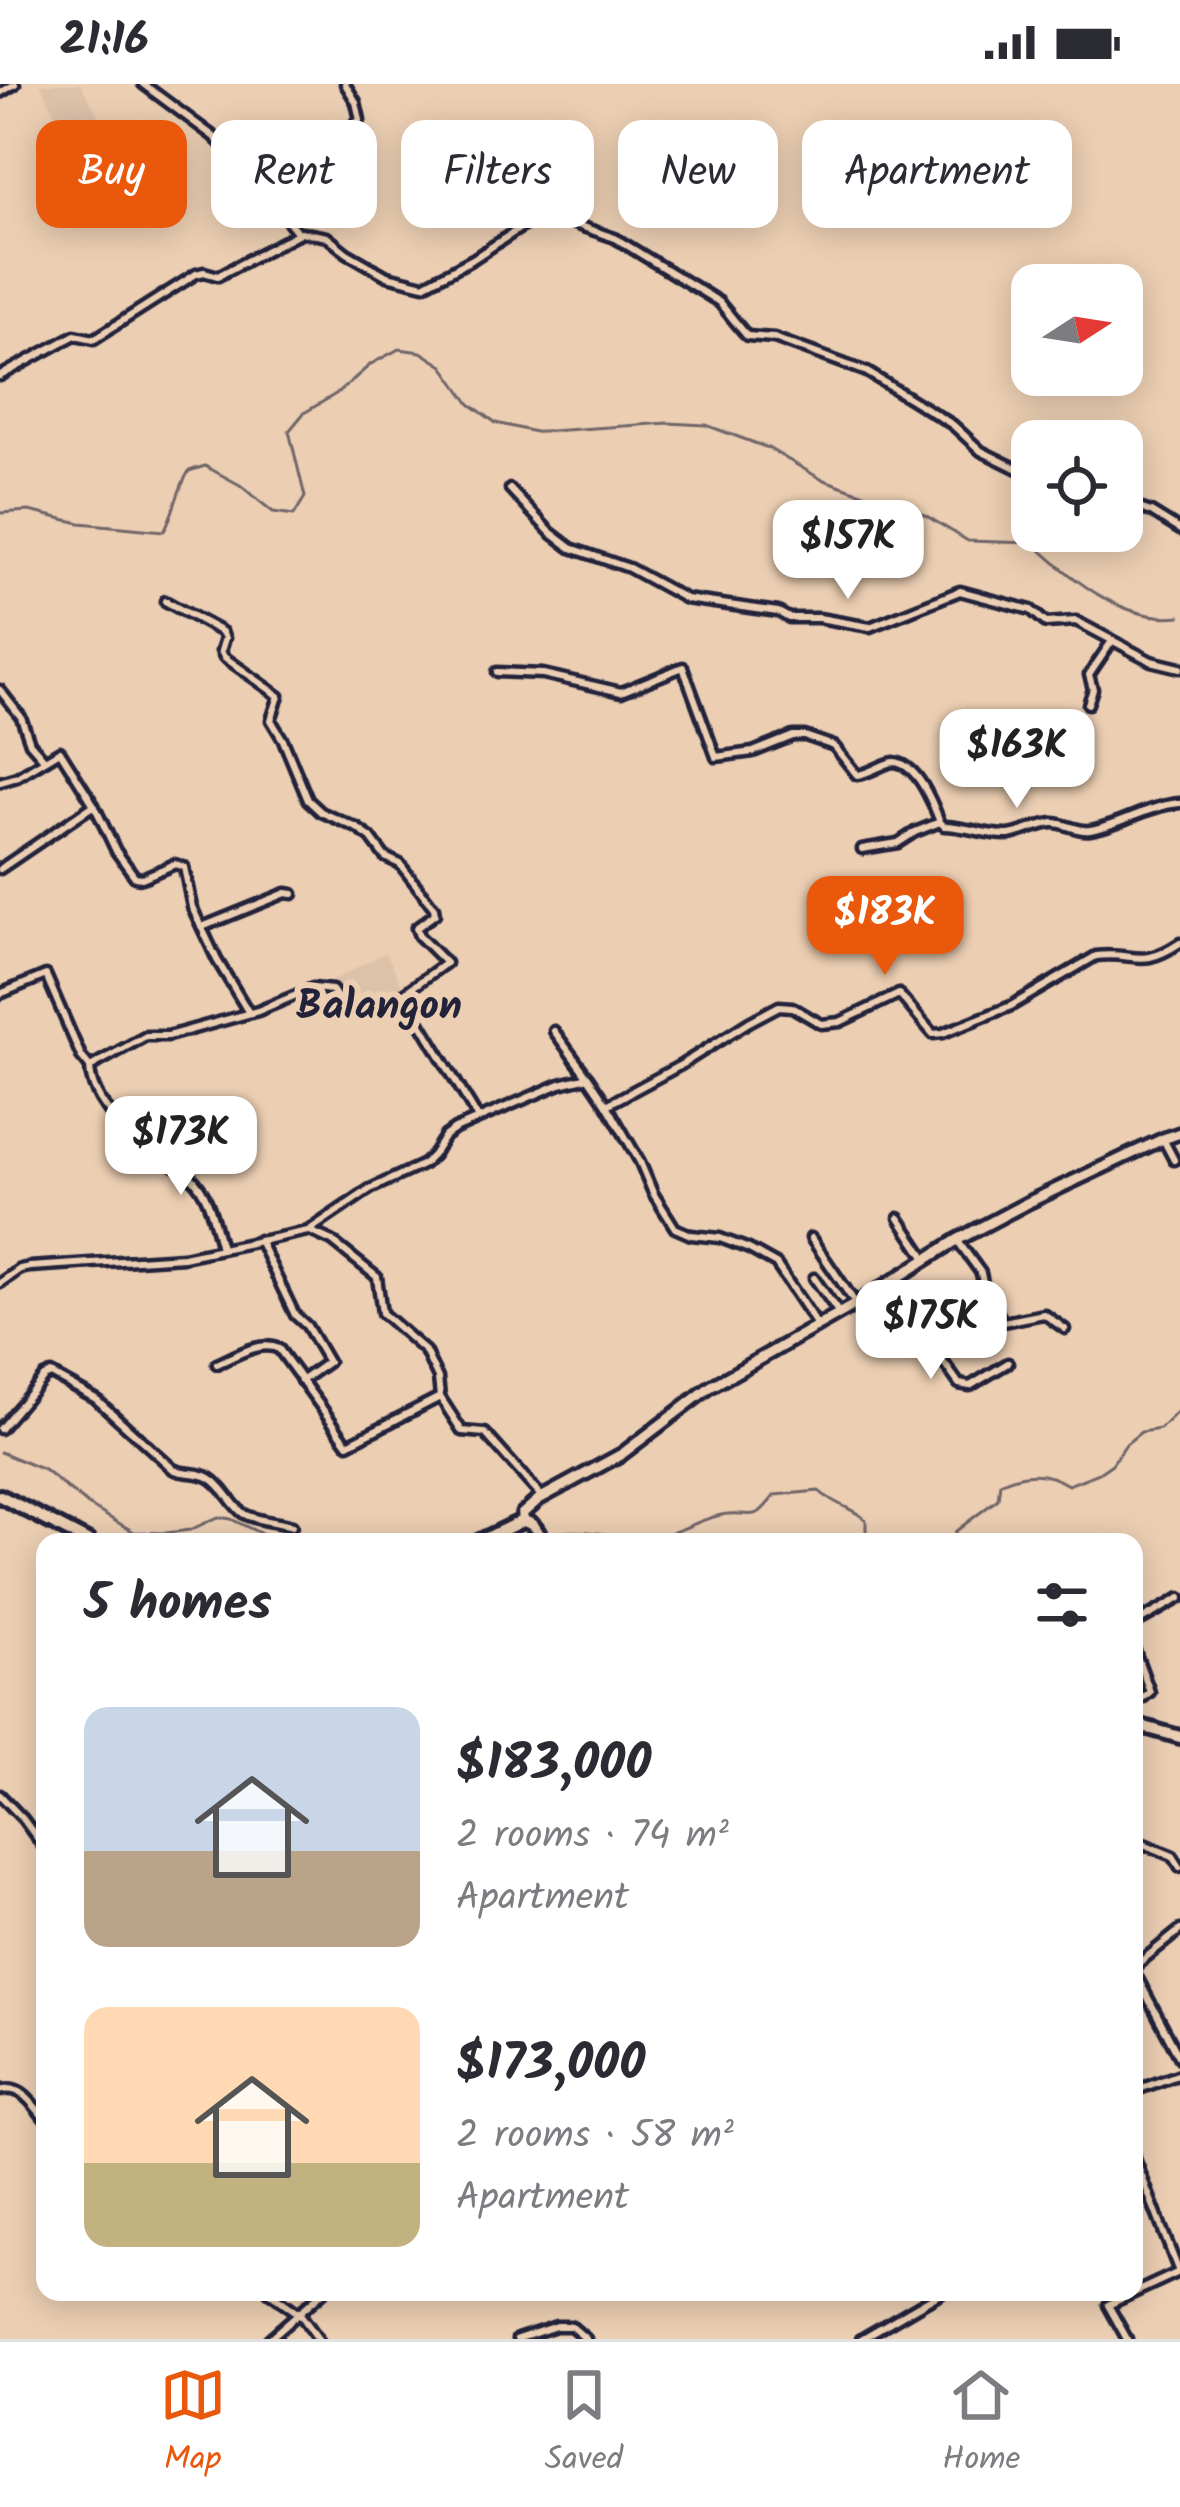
<!DOCTYPE html>
<meta charset="utf-8">
<style>
:root{--surface:#fff;--page:#f7f7f7;--text:#2b2b33;--muted:#7c7c81;--line:#e1e1e2;--accent:#ea580c}
body{margin:0;font-family:Kalam,sans-serif;background:var(--page);color:var(--text);height:100vh;display:flex;flex-direction:column;font-size:45px;white-space:nowrap}
*{box-sizing:border-box;margin:0}
p{font-size:39px;color:var(--muted)}
.icon{flex:none;width:66px;height:66px;fill:none;stroke:currentColor;stroke-width:2;stroke-linecap:round;stroke-linejoin:round}
.map{position:relative;flex:1;overflow:hidden}
.drawer{position:absolute;left:36px;top:1449px;width:1107px;height:768px;display:flex;flex-direction:column;background:var(--surface);border-radius:24px;box-shadow:0 6px 30px #0003}
.drawer>*{flex:none}
.guide{position:absolute;left:36px;top:36px;width:1110px;height:108px;display:flex;gap:24px}
.needle{width:78px;rotate:78deg}
.tools{position:absolute;left:1011px;top:180px;display:grid;gap:24px}
.tools a{display:grid;place-items:center;width:132px;height:132px;border-radius:24px;background:var(--surface);box-shadow:0 6px 30px #0003;font-size:60px}
.price{position:absolute;translate:-50% -102px;padding:0 27px;border-radius:24px;background:#fff;color:#222;font-size:39px;line-height:78px;filter:drop-shadow(0 3px 6px #0008)}
.price::after{content:'';position:absolute;left:50%;top:72px;width:36px;height:27px;margin-left:-18px;background:inherit;clip-path:polygon(0 0,100% 0,50% 100%)}
.price.selected{background:var(--accent);color:#fff}
ul{padding:0;list-style:none}
li{display:flex;align-items:center;gap:36px;height:300px;padding:0 48px}
li span{display:grid;place-items:center;flex:none;width:336px;height:240px;border-radius:24px;color:#555}
li>.icon{margin-inline-start:auto}
span .icon{width:144px;height:144px;fill:#fffc;stroke-width:1}
li b{font-size:51px}
h2{display:flex;justify-content:space-between;align-items:center;height:144px;padding:0 48px;font-size:51px}
.tag{padding:0 42px;border-radius:24px;background:var(--surface);box-shadow:0 6px 30px #0003;font-size:42px;line-height:108px}
.tag.selected{background:var(--accent);color:#fff}
.status{display:flex;justify-content:space-between;align-items:center;height:84px;padding:0 60px;background:var(--surface);direction:ltr}
.status svg{height:33px;fill:currentColor}
.menu{display:flex;justify-content:space-around;align-items:center;height:168px;border-top:3px solid var(--line);background:var(--surface);font-size:33px;color:var(--muted)}
.menu a{display:grid;justify-items:center;gap:6px}
.menu .selected{color:var(--accent)}
.map>svg:first-child{display:block}
.built{fill:#ddc2aa}
.lines{fill:none;stroke-linecap:round;stroke-linejoin:round}
.stream{stroke:#706569;stroke-width:3}
.minor-casing{stroke:#22223b;stroke-width:15}
.tertiary-casing{stroke:#22223b;stroke-width:18}
.secondary-casing{stroke:#22223b;stroke-width:20}
.minor{stroke:#eccfb3;stroke-width:6}
.tertiary{stroke:#eccfb3;stroke-width:9}
.secondary{stroke:#eccfb3;stroke-width:10}
.labels{text-anchor:middle;dominant-baseline:central;stroke-width:12;stroke-linejoin:round;paint-order:stroke}
.quarter-label{font-size:42px;font-weight:bold;fill:#22223b;stroke:#eccfb3}
</style>
<div class="status"><b>21:16</b><svg viewBox="0 0 49 12"><path d="M0 12V9h3v3zM5 12V6h3v6zM10 12V3h3v9zM15 12V0h3v12zM26 1h20v11H26zM47 4h2v5h-2z"/></svg></div>
<div class="map">
<svg width="1180" height="2255" viewBox="0 0 1180 2255">
<rect width="100%" height="100%" fill="#eccfb3"/>
<filter id="ink" filterUnits="userSpaceOnUse"><feTurbulence type="fractalNoise" baseFrequency=".00833" numOctaves="2"/><feDisplacementMap in="SourceGraphic" scale="24" xChannelSelector="R" yChannelSelector="G"/><feConvolveMatrix kernelMatrix="1 2 1 2 8 2 1 2 1" color-interpolation-filters="sRGB"/></filter>
<g filter="url(#ink)">
<g class="built">
<path d="M40,0H81L107,47L73,66Z"/>
<path d="M386,868L404,906L360,929H349L332,897Z"/>
</g>
<g class="lines">
<g class="stream">
<path d="M0,429L29,427L80,439L164,447C175,427 177,406 189,387L205,382L240,401L273,428L294,431L305,413L289,347L304,329L339,308L371,280L399,265L421,268L443,282L470,320L496,339L535,348L668,339L706,341L768,364L821,395L925,431L968,457L1033,459C1072,495 1123,539 1180,532"/>
<path d="M0,1368L44,1386L88,1421L134,1448L166,1449L190,1446L218,1433L231,1435L278,1458"/>
<path d="M546,1452C577,1440 614,1455 648,1453C678,1452 702,1432 728,1430C757,1428 753,1439 775,1411L819,1407C834,1421 852,1423 866,1436V1456L870,1458"/>
<path d="M950,1458L956,1447L998,1415L1000,1399C1025,1387 1045,1387 1068,1401L1099,1389L1112,1380L1126,1360L1141,1348L1160,1345L1180,1325"/>
</g>
<g class="minor-casing">
<g id="minor">
<path d="M143,0L213,52L241,79L298,149"/>
<path d="M0,9L15,0"/>
<path d="M264,106L360,36L356,18L345,0"/>
<path d="M0,292L75,251L94,255L196,190L204,188L218,192L301,148L327,153L347,169L387,192L424,201L473,175L531,137L556,134L615,154L719,218L747,252L774,254L867,288L953,341L981,367L1032,392"/>
<path d="M510,405L550,448L571,464L629,484L686,515L778,528L789,534H819L870,543L960,507L1031,526L1046,539L1076,537L1151,577L1180,584"/>
<path d="M1122,418L1151,428L1180,446"/>
<path d="M497,588L543,590L621,608L683,583L716,673L753,668L793,652H805L834,662L857,691C869,690 886,678 894,678C918,680 933,720 940,738"/>
<path d="M0,606L21,633L30,659L44,675"/>
<path d="M1088,620L1093,605L1089,591L1112,557"/>
<path d="M0,698L17,693L60,667L94,721L0,785"/>
<path d="M94,721L116,767L135,793L142,794L175,780L184,783L192,823L217,876L249,929"/>
<path d="M862,765L898,759L915,748L940,738L944,742C966,742 988,752 1009,751C1024,749 1040,739 1054,739C1065,739 1077,748 1090,746C1119,742 1146,722 1180,719"/>
<path d="M202,843L286,809L293,810"/>
<path d="M0,910L46,891L81,972L90,983L146,952H168L258,927L313,904L332,906L348,930H366L403,910L446,879L419,852L416,844L435,830L434,824L400,780L385,773L371,754L357,744L321,728L308,716L283,656L271,636L279,612L224,573L221,567L225,554L222,548L165,517"/>
<path d="M403,910L478,1034"/>
<path d="M554,947L587,992"/>
<path d="M90,983C91,1024 137,1055 167,1077C175,1082 184,1086 191,1093C210,1111 214,1140 221,1164"/>
<path d="M607,1021L681,981L749,938L779,922L792,923L821,940L840,938L899,910L933,950L943,949L1011,922L1096,872C1136,867 1139,886 1180,859"/>
<path d="M1163,1055L1174,1076"/>
<path d="M899,1134L927,1176"/>
<path d="M310,1147L332,1157L377,1193L382,1229L425,1267L438,1294L440,1313L462,1347L485,1349L542,1413"/>
<path d="M811,1154L856,1220"/>
<path d="M259,1156L295,1231L307,1242L328,1278L301,1297"/>
<path d="M957,1156L981,1189L984,1204L1003,1238L1044,1230L1065,1245"/>
<path d="M814,1194L839,1229"/>
<path d="M0,1199L20,1185L30,1183L183,1173L308,1147L370,1105L424,1080L433,1071L445,1052L455,1045L560,1000L588,993L607,1021L640,1078L653,1109L675,1144L691,1151L720,1154L749,1165L776,1180L817,1241"/>
<path d="M888,1200L959,1300L970,1302L1008,1279"/>
<path d="M217,1280C236,1272 260,1256 279,1265L348,1360L440,1313"/>
<path d="M0,1345L44,1293L51,1290L96,1315L173,1385C185,1391 198,1387 210,1394C225,1403 231,1421 244,1430C256,1437 278,1438 292,1442"/>
<path d="M1134,1540L1180,1514"/>
<path d="M1134,1564L1150,1608L1134,1621"/>
<path d="M0,1711L23,1735L45,1765"/>
<path d="M1134,1756L1173,1772L1180,1783"/>
<path d="M1134,1883L1180,1846"/>
<path d="M1137,1893L1180,1974"/>
<path d="M0,2007C22,2000 32,2020 45,2035"/>
<path d="M1134,2007L1180,1990"/>
<path d="M269,2208L301,2231L318,2255"/>
<path d="M269,2255L323,2208"/>
<path d="M517,2255L556,2242H571L586,2255"/>
<path d="M861,2255L942,2208"/>
<path d="M1127,2255L1108,2221L1179,2188L1134,2072"/>
</g>
</g>
<g class="tertiary-casing">
<path id="tertiary" d="M522,1437V1430L539,1415L622,1370L710,1303L856,1220L957,1156L1029,1118L1163,1055L1180,1049"/>
</g>
<g class="secondary-casing">
<g id="secondary">
<path d="M0,1412L89,1458"/>
<path d="M478,1458L522,1437C534,1438 538,1448 543,1458"/>
<path d="M1134,1640L1180,1653"/>
</g>
</g>
<use href="#minor" class="minor"/>
<use href="#tertiary" class="tertiary"/>
<use href="#secondary" class="secondary"/>
</g>
</g>
<g class="labels">
<g class="quarter-label">
<text x="379" y="923">Balangon</text>
</g>
</g>
</svg>
<div class="tools">
<a><svg class="needle" viewBox="-14 -14 28 28"><path d="M0-13l5 13h-10z" fill="#e53935"/><path d="M0 13l5-13h-10z" fill="#7c7c81"/></svg></a>
<a><svg class="icon" aria-label="locate" viewBox="0 0 24 24"><circle cx="12" cy="12" r="6"/><path d="M12 2v4M12 18v4M2 12h4M18 12h4"/></svg></a>
</div>
<b class="price" style="left:848px;top:518px">$157K</b>
<b class="price" style="left:1017px;top:727px">$163K</b>
<b class="price selected" style="left:885px;top:894px">$183K</b>
<b class="price" style="left:181px;top:1114px">$173K</b>
<b class="price" style="left:931px;top:1298px">$175K</b>
<div class="guide">
<a class="tag selected">Buy</a>
<a class="tag">Rent</a>
<a class="tag">Filters</a>
<a class="tag">New</a>
<a class="tag">Apartment</a>
</div>
<section class="drawer">
<h2>5 homes<svg class="icon" aria-label="filters" viewBox="0 0 24 24"><path d="M4 7h16M4 17h16"/><circle cx="9" cy="7" r="2"/><circle cx="15" cy="17" r="2"/></svg></h2>
<ul>
<li><span style="background:linear-gradient(#c9d6e8 60%,#b9a48a 0)"><svg class="icon" aria-label="home" viewBox="0 0 24 24"><path d="M3 11l9-7 9 7M6 9v11h12V9"/></svg></span><div><b>$183,000</b><p>2 rooms · 74 m²</p><p>Apartment</p></div></li>
<li><span style="background:linear-gradient(#ffd9b3 65%,#c2b280 0)"><svg class="icon" aria-label="home" viewBox="0 0 24 24"><path d="M3 11l9-7 9 7M6 9v11h12V9"/></svg></span><div><b>$173,000</b><p>2 rooms · 58 m²</p><p>Apartment</p></div></li>
</ul>
</section>
</div>
<nav class="menu">
<a class="selected"><svg class="icon" aria-label="map" viewBox="0 0 24 24"><path d="M3 6l6-2 6 2 6-2v14l-6 2-6-2-6 2zM9 4v14M15 6v14"/></svg>Map</a>
<a><svg class="icon" aria-label="saved" viewBox="0 0 24 24"><path d="M7 4h10v16l-5-4-5 4z"/></svg>Saved</a>
<a><svg class="icon" aria-label="home" viewBox="0 0 24 24"><path d="M3 11l9-7 9 7M6 9v11h12V9"/></svg>Home</a>
</nav>
